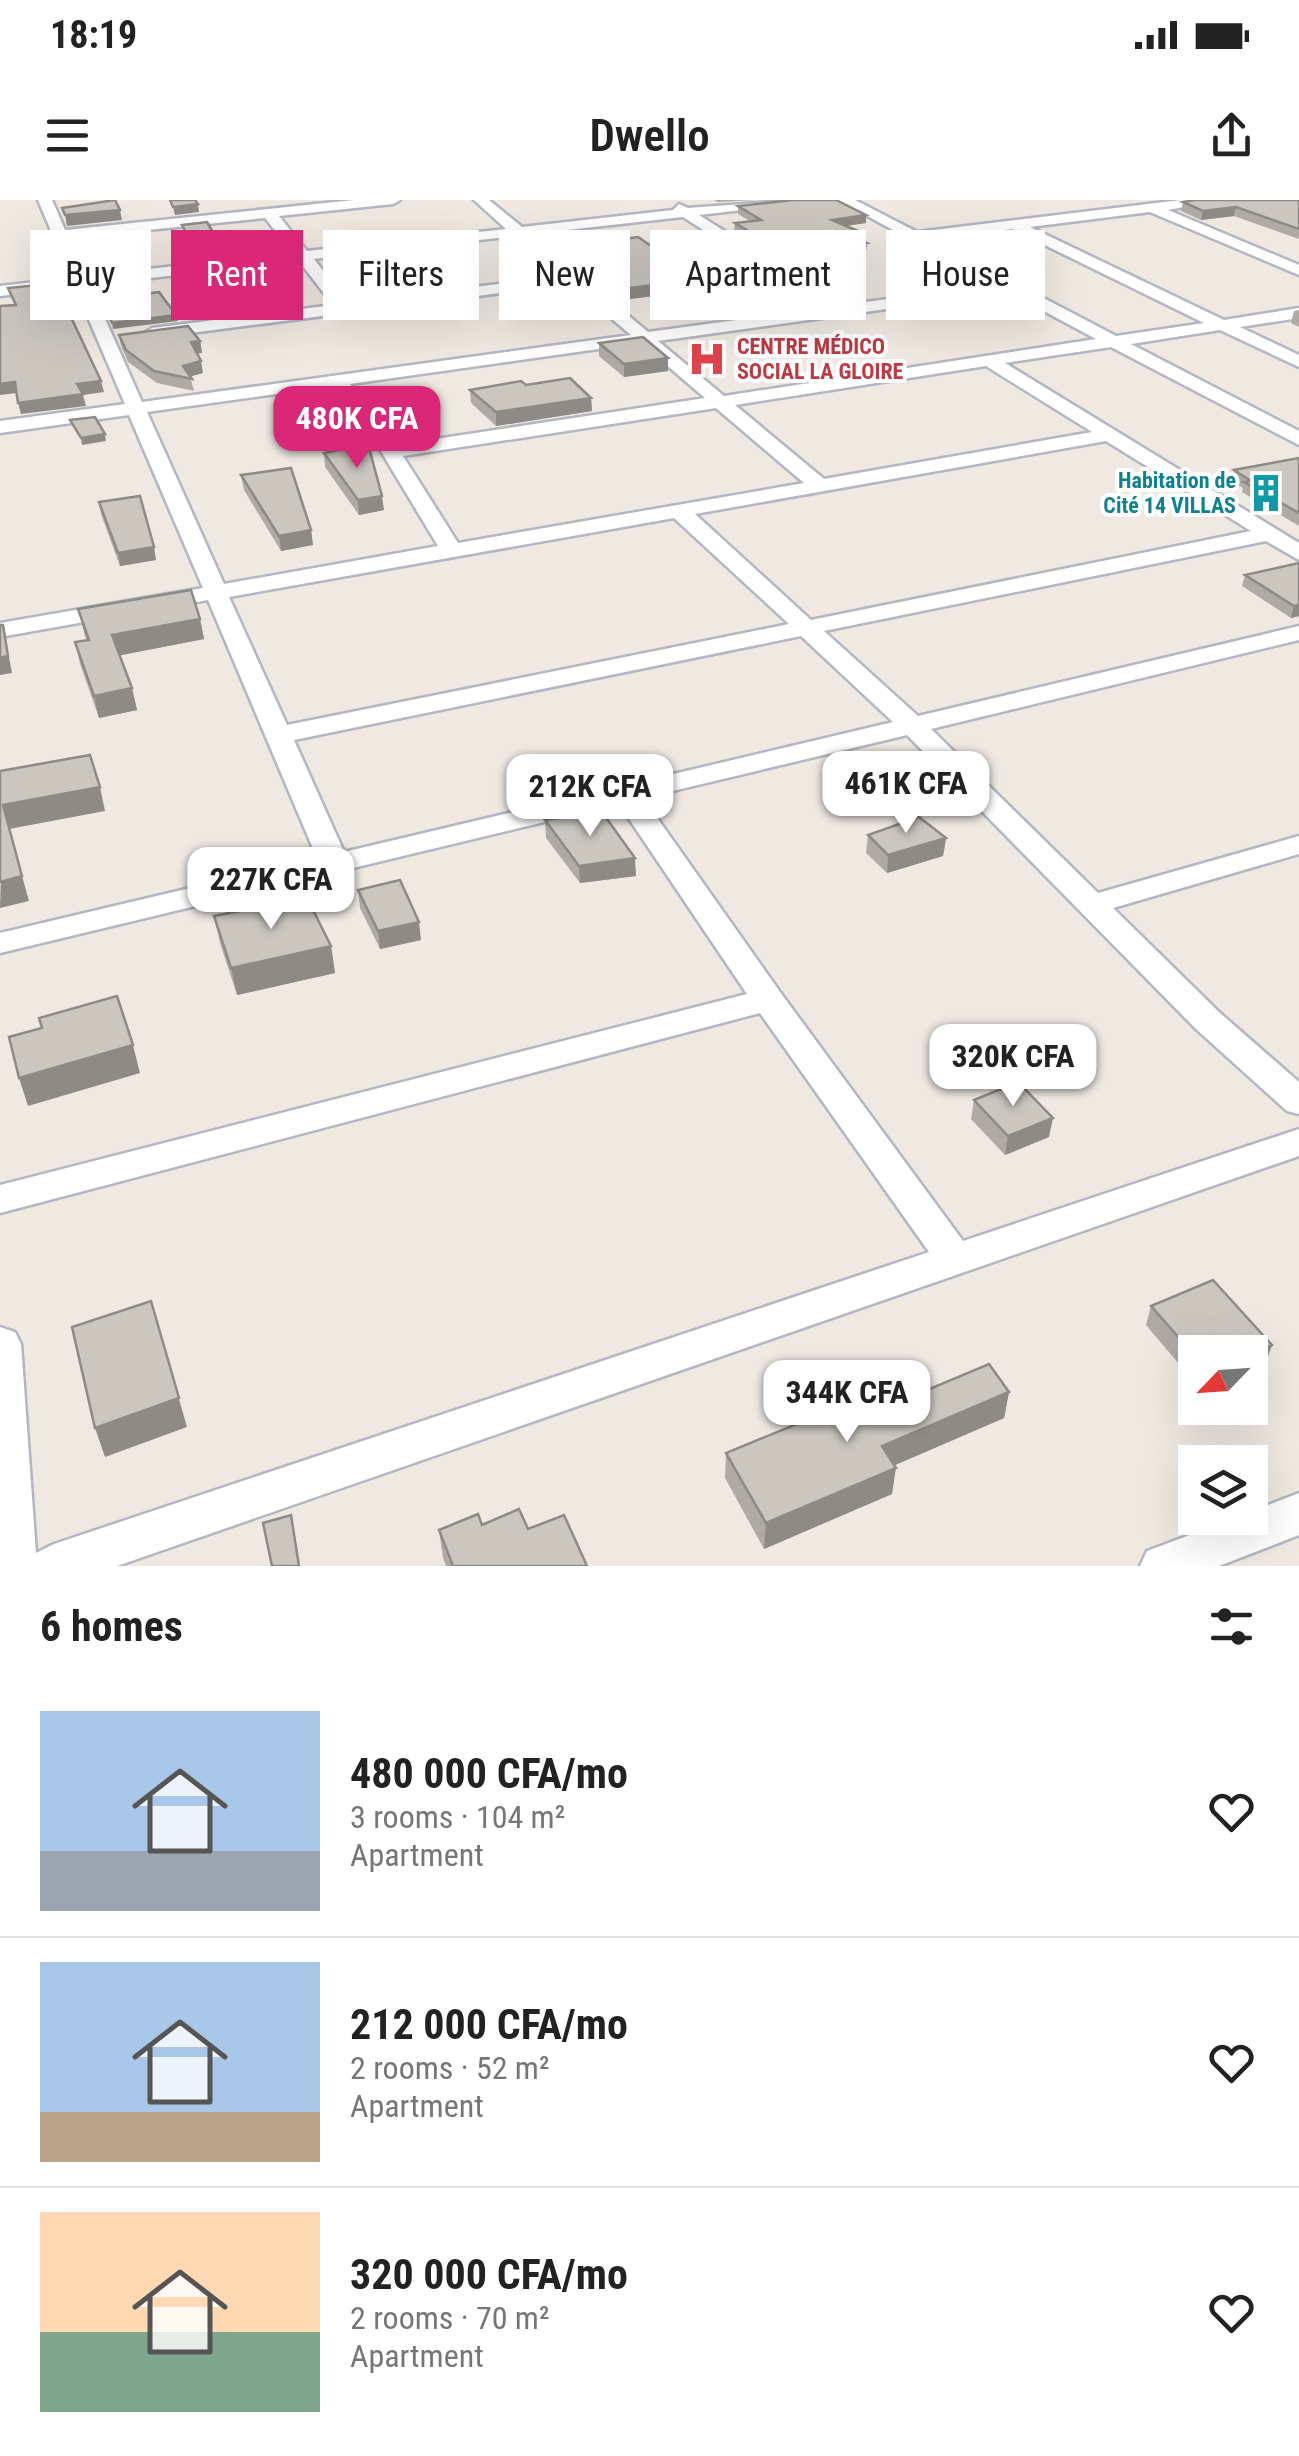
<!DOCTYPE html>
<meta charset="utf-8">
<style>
:root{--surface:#fff;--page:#f6f6f6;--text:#222;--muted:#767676;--line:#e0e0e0;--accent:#db2777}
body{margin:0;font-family:"Roboto Condensed",sans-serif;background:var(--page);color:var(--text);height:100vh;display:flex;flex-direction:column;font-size:38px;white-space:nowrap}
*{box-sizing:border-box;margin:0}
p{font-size:32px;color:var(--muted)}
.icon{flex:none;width:55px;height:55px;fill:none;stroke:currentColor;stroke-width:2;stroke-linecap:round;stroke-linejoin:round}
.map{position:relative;height:1366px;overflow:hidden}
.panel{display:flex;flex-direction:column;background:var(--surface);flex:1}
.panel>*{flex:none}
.hud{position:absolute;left:30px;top:30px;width:1240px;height:90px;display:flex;gap:20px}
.needle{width:65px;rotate:245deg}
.controls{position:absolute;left:1178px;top:1135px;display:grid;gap:20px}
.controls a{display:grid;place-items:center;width:90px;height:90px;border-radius:0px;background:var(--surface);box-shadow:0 10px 40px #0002;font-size:50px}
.price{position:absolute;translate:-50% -85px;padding:0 22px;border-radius:20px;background:#fff;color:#222;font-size:32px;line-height:65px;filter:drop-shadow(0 2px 5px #0008)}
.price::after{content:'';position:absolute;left:50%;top:60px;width:30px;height:22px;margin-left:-15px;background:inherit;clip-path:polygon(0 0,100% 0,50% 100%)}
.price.selected{background:var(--accent);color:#fff}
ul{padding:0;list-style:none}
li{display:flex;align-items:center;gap:30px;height:250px;padding:0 40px}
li+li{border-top:2px solid var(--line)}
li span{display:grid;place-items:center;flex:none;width:280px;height:200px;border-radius:0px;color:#555}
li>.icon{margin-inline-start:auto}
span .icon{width:120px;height:120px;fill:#fffc;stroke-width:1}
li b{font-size:42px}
h2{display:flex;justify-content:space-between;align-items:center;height:120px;padding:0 40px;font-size:42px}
.chip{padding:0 35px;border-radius:0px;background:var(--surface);box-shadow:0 10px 40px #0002;font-size:35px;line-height:90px}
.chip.selected{background:var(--accent);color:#fff}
.status{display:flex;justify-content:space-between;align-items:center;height:70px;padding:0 50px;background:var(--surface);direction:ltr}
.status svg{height:28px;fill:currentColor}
header{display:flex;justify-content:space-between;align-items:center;height:130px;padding:0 40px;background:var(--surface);font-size:45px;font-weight:600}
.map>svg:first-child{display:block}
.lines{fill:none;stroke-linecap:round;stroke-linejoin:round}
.minor-casing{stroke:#b4b7c1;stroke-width:5}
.minor{fill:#fff;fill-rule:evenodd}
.wall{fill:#afaba4}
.shaded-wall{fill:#8e8b86}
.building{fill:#cbc7bf;stroke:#8e8b86;stroke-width:2.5}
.labels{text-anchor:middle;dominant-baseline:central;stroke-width:8;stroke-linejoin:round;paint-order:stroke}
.far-health-label{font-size:22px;font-weight:bold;fill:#be3a42;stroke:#fff;text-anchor:start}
.far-culture-label{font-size:22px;font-weight:bold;fill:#0d838f;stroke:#fff;text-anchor:end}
</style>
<div class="status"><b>18:19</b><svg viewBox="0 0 49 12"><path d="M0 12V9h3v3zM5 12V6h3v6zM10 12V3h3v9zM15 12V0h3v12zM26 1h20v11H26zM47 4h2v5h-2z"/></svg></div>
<header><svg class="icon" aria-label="menu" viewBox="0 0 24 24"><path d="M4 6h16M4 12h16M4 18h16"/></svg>Dwello<svg class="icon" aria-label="share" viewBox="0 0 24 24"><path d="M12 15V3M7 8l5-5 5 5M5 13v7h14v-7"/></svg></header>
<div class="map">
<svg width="1299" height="1366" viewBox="0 0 1299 1366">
<rect width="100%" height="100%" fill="#efe9e1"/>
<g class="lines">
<g class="minor-casing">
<g id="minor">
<path d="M38,0H52L65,30L354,0H400L393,4L279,16L307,51L506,29L474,0H489L522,27L673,10L679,4L688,8L800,0L793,4L699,15L843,105L994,85L838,0H855L917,32L1181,0H1221L1168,10L1299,65V75L1150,12L1030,27L1224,120L1299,108V118L1240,127L1299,155V167L1220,130L1131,144L1299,231V245L1111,147L1005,163L1299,343V360L1266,341L824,431L918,516L1299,426V440L931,529L1098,693L1299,636V654L1113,708L1220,813L1299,882V914L1287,911L1196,829L907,535L643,598L780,792L963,1041L1299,929V956L117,1366H0V1127L15,1132L21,1144L36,1353L54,1344L929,1052L760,813L0,1013V985L747,794L619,604L0,753V733L317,658L208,400L0,437V423L203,388L129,215L0,233V221L125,204L75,87L0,96V86L71,78ZM683,17L825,108L648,132L531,34ZM265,18L293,53L86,76L69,38ZM1012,29L1204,123L1116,136L931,39ZM515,36L562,76L348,103L314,59ZM299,61L333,105L152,128L144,133L152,138L571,84L631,135L142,202L90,85ZM1008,92L1096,139L724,196L658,141ZM641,143L705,198L396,245L350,184ZM986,166L1092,232L824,279L735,205ZM334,186L382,253L438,346L224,384L147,212ZM716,208L804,283L458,343L403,256ZM1106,241L1251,331L811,420L695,314ZM674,318L789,424L287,525L229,397ZM801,436L893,522L344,652L294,540Z"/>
<path d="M1299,1293V1335L1219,1366H1140L1147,1351L1235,1318H1250V1312Z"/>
</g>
</g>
<use href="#minor" class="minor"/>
</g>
<g class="wall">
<path d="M714,0H756L718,2Z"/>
<path d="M1299,0V39L1234,16L1201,20L1181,11L1183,2Z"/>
<path d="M738,6L866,23L846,26L867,43L866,51L786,61L734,31L735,23L750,21L738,14Z"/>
<path d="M182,25L225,57L199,60L183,30Z"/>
<path d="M566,47L700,79V90L630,99L566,57Z"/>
<path d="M1299,110V127L1291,123L1294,111Z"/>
<path d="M119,135L200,141L202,153H197L203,173L190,176L194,191L157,183L128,162L121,146Z"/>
<path d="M599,143L668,171L624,177L599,156Z"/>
<path d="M526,185L591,198L592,211L496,226L471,203L470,190Z"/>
<path d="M324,253L384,310L359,315L325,267Z"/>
<path d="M1299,258V326L1242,292L1243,288L1231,281L1234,270Z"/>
<path d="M241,275L311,330L313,345L281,351L244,290Z"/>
<path d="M99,302L156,360L120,366L101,314Z"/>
<path d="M1299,363V416L1291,418L1242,386L1245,375Z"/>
<path d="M78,409L200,419L204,439L120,455L132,488L137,510L99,518L80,464L75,442L86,440Z"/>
<path d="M545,620L636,676L580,683L546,638Z"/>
<path d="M868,635L946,638L943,656L887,673L866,653Z"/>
<path d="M358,690L421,740L380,749L360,708Z"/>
<path d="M214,716L331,746L335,773L237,795L220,743Z"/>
<path d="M974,900L1049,937L1005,955L971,919Z"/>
<path d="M1213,1080L1272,1145L1265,1164L1250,1171V1152H1195V1175L1190,1177L1146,1125L1151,1106Z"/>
<path d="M1009,1192L1004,1218L895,1265L892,1294L764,1349L725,1278L726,1253L863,1217Z"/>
<path d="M482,1325L528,1329L587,1366H446L443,1358L439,1330Z"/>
</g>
<g class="shaded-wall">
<path d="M198,4L199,12L175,15L173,7Z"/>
<path d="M1236,7L1234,16L1201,20L1203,11Z"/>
<path d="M120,10L122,20L67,26L65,15Z"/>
<path d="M866,15V23L831,28L832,20Z"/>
<path d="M867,43L866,51L786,61V53Z"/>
<path d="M224,51L225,57L199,60L198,54Z"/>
<path d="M239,78L240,84L214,88L213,82Z"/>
<path d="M700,79V90L630,99V88Z"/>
<path d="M176,115L178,121L113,129L112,123Z"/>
<path d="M200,141L202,153L193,154L191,142Z"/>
<path d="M668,158V171L624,177V164Z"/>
<path d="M201,161L203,173L185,178L183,166Z"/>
<path d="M101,181L104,192L83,195L86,206L21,214L18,203L77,184Z"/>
<path d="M15,182L17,193L0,195V184Z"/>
<path d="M591,198L592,211L496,226V212Z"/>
<path d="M105,234L106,241L82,245L81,238Z"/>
<path d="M382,296L384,310L359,315L358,300Z"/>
<path d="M311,330L313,345L281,351L279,336Z"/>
<path d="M154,347L156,360L120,366L118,353Z"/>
<path d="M1299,405V416L1291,418L1294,406Z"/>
<path d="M200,419L204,439L117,456L112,435Z"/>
<path d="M3,425L12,473L0,475V458Z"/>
<path d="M132,488L137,510L99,518L94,496Z"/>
<path d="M100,587L105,611L9,629L29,701L0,708L3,605Z"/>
<path d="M946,638L943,656L887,673L888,655Z"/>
<path d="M635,658L636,676L580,683L579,666Z"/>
<path d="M419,722L421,740L380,749L378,731Z"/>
<path d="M331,746L335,773L237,795L231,768Z"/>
<path d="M133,845L140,873L28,906L19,878Z"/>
<path d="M1053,918L1049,937L1005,955L1008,936Z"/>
<path d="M159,1129L187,1227L105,1257L95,1228Z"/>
<path d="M1272,1145L1265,1164L1250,1171V1155Z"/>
<path d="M1195,1161V1175L1190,1177Z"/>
<path d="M1009,1192L1004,1218L879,1272L882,1246Z"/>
<path d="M896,1268L892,1294L764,1349L766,1323Z"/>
</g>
<g class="building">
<path d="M115,0L120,10L65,15L62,8Z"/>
<path d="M170,0H195L198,4L173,7Z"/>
<path d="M793,0H836L866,15L832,20L865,34L853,35L867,43L786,53L735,23L761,20L738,6Z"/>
<path d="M1195,0H1299V29L1236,7L1203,11L1183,2Z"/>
<path d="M207,22L224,51L198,54L182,25Z"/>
<path d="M638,37L700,79L630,88L566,47Z"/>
<path d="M233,66L239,78L213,82L206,70Z"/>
<path d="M38,85L50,117L70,115L101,181L77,184L83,194L18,203L15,182L0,184V106L16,105L8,88Z"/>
<path d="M159,92L176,115L112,123L102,99Z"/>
<path d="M188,126L200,141L191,142L201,161L183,166L192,179L154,171L126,150L119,135Z"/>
<path d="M643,137L668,158L624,164L599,143Z"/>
<path d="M570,178L591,198L496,212L470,190L521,181L526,185Z"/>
<path d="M95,217L105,234L81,238L70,220Z"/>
<path d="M368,244L382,296L358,300L324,253Z"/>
<path d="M1299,258V313L1244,282L1251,281L1234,270Z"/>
<path d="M291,268L311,330L279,336L241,275Z"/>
<path d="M140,296L154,347L118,353L99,302Z"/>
<path d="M1299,363V405L1294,406L1245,375Z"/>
<path d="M191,390L200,419L112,435L132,488L94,496L75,442L89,440L78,409Z"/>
<path d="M0,425H3L8,456L0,458Z"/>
<path d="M90,555L100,587L3,605L22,676L0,682V571Z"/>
<path d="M602,612L635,658L579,666L545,620Z"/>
<path d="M919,617L946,638L888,655L868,635Z"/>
<path d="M400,680L419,722L378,731L358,690Z"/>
<path d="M307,698L331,746L231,768L214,716Z"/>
<path d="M117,796L133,845L19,878L9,837L42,828L39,818Z"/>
<path d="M1018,882L1053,918L1008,936L974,900Z"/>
<path d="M1213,1080L1272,1145L1250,1155V1152H1228L1222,1146L1208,1152H1195V1156L1151,1106Z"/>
<path d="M151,1101L179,1198L95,1228L72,1127Z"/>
<path d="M989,1164L1009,1192L882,1246L896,1268L766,1323L726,1253L853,1201L863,1217Z"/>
<path d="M519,1309L528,1329L564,1315L587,1366H453L439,1330L478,1314L482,1325Z"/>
<path d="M291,1315L299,1366H272L263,1323Z"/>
</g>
<defs>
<g id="hospital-bare" transform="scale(3)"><path d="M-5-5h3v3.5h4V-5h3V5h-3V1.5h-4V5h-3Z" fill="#e0444e" stroke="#fff" stroke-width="2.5" paint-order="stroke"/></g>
<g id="building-bare" transform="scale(3)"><path d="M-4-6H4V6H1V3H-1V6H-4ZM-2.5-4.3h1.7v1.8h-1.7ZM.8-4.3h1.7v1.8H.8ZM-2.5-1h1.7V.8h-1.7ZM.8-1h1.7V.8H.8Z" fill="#0f9aa8" stroke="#fff" stroke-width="2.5" paint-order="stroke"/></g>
</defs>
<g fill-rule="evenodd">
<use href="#hospital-bare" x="707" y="159"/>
<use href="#building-bare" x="1266" y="293"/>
</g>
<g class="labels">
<g class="far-health-label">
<text x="737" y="146">CENTRE MÉDICO<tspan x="737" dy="25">SOCIAL LA GLOIRE</tspan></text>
</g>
<g class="far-culture-label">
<text x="1236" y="280">Habitation de<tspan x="1236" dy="25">Cité 14 VILLAS</tspan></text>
</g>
</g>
</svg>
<div class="controls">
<a><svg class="needle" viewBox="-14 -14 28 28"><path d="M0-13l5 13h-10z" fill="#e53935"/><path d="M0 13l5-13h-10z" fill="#767676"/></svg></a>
<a><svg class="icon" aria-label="layers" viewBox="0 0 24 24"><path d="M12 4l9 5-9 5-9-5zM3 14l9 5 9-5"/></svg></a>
</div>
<b class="price selected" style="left:357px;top:271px">480K CFA</b>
<b class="price" style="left:906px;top:636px">461K CFA</b>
<b class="price" style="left:590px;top:639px">212K CFA</b>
<b class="price" style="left:271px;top:732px">227K CFA</b>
<b class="price" style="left:1013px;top:909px">320K CFA</b>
<b class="price" style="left:847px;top:1245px">344K CFA</b>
<div class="hud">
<a class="chip">Buy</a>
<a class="chip selected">Rent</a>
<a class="chip">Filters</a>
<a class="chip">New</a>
<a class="chip">Apartment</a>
<a class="chip">House</a>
</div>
</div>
<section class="panel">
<h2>6 homes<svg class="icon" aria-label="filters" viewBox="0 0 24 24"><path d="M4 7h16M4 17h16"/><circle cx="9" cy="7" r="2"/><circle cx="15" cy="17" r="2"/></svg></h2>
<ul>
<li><span style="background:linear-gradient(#a9c7e8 70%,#9aa5b1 0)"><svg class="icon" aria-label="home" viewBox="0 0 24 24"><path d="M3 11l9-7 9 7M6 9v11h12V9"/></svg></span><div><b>480 000 CFA/mo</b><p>3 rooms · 104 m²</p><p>Apartment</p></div><svg class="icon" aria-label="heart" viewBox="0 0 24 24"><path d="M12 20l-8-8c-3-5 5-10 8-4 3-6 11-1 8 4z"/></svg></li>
<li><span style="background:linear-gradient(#a9c7e8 75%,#b9a48a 0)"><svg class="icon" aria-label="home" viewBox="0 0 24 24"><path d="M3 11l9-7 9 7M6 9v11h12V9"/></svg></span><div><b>212 000 CFA/mo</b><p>2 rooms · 52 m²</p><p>Apartment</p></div><svg class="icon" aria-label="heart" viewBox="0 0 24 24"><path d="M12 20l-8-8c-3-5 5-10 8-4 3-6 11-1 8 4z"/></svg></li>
<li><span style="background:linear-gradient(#ffd9b3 60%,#7fa58c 0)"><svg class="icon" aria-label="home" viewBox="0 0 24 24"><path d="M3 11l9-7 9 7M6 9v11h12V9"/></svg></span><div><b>320 000 CFA/mo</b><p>2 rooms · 70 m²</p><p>Apartment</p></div><svg class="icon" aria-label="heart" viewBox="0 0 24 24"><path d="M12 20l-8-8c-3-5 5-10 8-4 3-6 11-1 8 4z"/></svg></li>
</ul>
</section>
